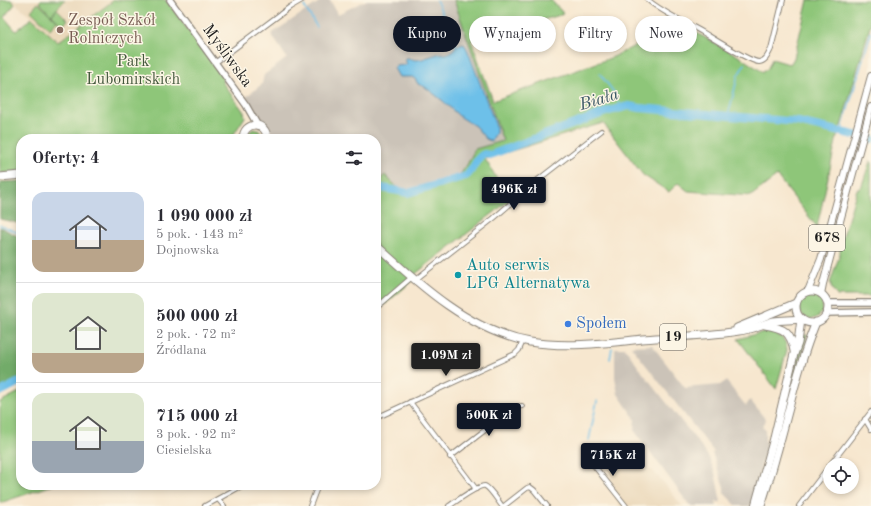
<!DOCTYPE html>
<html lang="pl">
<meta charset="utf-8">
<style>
:root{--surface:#fff;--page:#f7f7f7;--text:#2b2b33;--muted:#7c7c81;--line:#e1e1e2;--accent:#111827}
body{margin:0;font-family:"Old Standard TT",serif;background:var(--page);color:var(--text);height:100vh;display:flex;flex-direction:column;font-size:15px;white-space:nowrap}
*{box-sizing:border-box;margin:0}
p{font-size:13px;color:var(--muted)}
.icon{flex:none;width:22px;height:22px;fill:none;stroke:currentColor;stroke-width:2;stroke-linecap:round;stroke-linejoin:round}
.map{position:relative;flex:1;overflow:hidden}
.sheet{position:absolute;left:16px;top:134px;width:365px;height:356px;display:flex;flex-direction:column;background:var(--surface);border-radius:16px;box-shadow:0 2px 6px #0003}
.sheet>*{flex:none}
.top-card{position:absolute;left:393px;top:16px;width:380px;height:36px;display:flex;gap:8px}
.controls{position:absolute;left:823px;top:458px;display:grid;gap:8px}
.controls a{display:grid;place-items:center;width:36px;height:36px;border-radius:50%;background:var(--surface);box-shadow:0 2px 6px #0003;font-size:20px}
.price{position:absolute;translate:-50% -34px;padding:0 9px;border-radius:4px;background:var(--accent);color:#fff;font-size:13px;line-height:26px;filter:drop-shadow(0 1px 2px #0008)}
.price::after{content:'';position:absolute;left:50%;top:24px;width:12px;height:9px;margin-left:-6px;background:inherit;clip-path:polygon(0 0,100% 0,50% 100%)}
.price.active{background:#222;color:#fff}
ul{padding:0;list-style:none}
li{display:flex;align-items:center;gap:12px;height:100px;padding:0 16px}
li+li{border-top:1px solid var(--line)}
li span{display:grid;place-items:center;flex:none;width:112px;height:80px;border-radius:12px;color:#555}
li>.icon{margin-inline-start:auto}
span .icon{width:48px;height:48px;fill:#fffc;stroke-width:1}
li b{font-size:17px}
h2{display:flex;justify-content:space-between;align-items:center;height:48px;padding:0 16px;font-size:17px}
.chip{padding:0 14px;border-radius:18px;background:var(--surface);box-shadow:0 2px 6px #0003;font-size:14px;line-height:36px}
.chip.active{background:var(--accent);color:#fff}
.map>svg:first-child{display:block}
.built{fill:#ebd8ba}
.industrial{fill:#cbc3b8}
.green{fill:#8ec679;stroke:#55714a}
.forest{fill:#72ab69;stroke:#476442}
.water{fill:#6dc0e9;stroke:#446e82}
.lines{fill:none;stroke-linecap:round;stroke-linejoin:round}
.stream{stroke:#6dc0e9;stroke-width:1.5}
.river{stroke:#6dc0e9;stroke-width:8}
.street-casing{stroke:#8a8276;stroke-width:6}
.secondary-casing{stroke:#8a8276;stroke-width:8}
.primary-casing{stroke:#8a8276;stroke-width:8}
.highway-casing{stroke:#8a8276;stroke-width:9}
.street{stroke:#fff;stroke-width:4}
.secondary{stroke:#fff;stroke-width:5.5}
.primary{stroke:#fff;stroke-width:6}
.highway{stroke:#fff;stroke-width:7}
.education-dot{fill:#8d6e63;stroke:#fcf5e5;stroke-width:1.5}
.culture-dot{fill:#0f9aa8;stroke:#fcf5e5;stroke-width:1.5}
.shop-dot{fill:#3f7fe0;stroke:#fcf5e5;stroke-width:1.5}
.labels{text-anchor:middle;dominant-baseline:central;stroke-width:3;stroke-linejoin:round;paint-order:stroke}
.shield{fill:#fcf5e5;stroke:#5f5d58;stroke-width:1}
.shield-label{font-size:15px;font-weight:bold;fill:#1c1c1c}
.education-label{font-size:16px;fill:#785e54;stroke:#fcf5e5;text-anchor:start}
.street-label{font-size:16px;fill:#1c1c1c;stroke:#fcf5e5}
.park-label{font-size:16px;fill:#44583d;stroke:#fcf5e5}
.culture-label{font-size:16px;fill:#0d838f;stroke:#fcf5e5;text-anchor:start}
.shop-label{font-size:16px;fill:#366cbe;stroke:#fcf5e5;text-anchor:start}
.water-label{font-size:17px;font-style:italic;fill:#385564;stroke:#fcf5e5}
</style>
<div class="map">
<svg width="871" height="506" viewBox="0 0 871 506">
<rect width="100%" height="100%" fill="#fcf5e5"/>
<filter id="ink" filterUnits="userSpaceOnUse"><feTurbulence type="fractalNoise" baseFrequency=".025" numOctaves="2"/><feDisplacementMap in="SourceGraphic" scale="8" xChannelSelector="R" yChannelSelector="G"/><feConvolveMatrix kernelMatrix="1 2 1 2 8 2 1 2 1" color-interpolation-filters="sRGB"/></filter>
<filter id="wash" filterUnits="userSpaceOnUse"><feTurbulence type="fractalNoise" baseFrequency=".012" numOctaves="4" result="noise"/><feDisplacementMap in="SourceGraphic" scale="16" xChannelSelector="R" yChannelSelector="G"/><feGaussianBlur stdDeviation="0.9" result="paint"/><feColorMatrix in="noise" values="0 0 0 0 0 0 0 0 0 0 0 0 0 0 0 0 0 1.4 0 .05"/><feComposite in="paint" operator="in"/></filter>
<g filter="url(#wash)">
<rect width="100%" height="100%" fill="#f7e7cf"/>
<g class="built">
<path d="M12,0H114L58,42Z"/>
<path d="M609,455L634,463L653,471L665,484L682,506H621L617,501L606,457Z"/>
</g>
<g class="industrial">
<path d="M322,0H330L338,14L367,0H454L503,141L475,149L467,165L457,179L408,192L399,189L385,175L376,183V139H278L268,128L246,97L262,84L264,75L287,58L271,34Z"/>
<path d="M652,345L685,388L720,385L726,381L746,406L750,400L766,420L762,426L765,430V440L767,444L750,506H737L724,493V487L712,453L714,452L631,346Z"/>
<path d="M615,348H625L639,368L701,446L709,458L715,473L721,502H716L717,506H690L634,430L635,419L618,394L615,377Z"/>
</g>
<g class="green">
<path d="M0,0H11L15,4L4,17L16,31L32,18L58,42L114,0H166L223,77L222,82L244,112L245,117L232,137L230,139H21V172L0,173Z"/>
<path d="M41,0H65L51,15L39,2Z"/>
<path d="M454,0H551L564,14L471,40L493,101L613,57L676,25H682L735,54L763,72L764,70H767L772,59L789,64L791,63L794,58L808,0H871V23L841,126L839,128L817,227L777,176L751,196L688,191L678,183L669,192L643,175L603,123L485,159L510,200L414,275L411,282L376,312V183L385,175L399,189L408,192L457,179L467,165L475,149L503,141Z"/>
<path d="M38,3L57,21L50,29L31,11Z"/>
<path d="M57,9L68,20L62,26L52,15Z"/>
<path d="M254,129C260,130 263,133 263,139H247C247,134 249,131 254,129Z"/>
<path d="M870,161H871V296H837L831,287V283H830L840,254V247H842V240L857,189H859L862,185Z"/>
<circle cx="811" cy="307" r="12"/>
<path d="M767,331C778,334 786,337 787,350L776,389L738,339Z"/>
<path d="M802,335H807L768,476L788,393L800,348Z"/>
<path d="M21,391V485H53L0,503V402Z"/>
</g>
<g class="forest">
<path d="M21,181V224L0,219V182Z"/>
<path d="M0,227L21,238V380L0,391Z"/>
</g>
<path class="water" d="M464,44L465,45L468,51L496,126V133L491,141L486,139L475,126L459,116L443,101L425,87L418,84L415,79L412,77H399L395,70L394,68L396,66L405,65L407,64L405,60V58H408L416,60L422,59L440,53L446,54L453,50L456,46Z"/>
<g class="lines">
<g class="stream">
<path d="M436,0L456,42V46"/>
<path d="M304,6L317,27"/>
<path d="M600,74L616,95"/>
<path d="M619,102L621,107"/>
<path d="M728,116L738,75L745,64"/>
<path d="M841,132L871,32"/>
<path d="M0,225L21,234"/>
<path d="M610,359L612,348"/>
<path d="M589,440L597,401"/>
</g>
<g class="river">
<path d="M376,187L399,191L408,193L466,176C473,171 477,156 484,154C486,154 488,155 490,155L609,111L629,106L640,108L798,122L871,139"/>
<path d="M0,392L21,381"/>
</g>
</g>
</g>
<g filter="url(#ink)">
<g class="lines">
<g class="street-casing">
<g id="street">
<path d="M648,0C663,13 687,23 704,33C714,39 750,62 759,62C766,61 768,55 771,49L783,0"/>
<path d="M216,62L290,7L302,0"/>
<path d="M416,280L420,276L494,218L539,179L601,131"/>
<path d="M376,308L412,277"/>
<path d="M410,402L476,489"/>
<path d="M376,418L515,354L519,350L523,341"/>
<path d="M865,419L871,429"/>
<path d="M450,457L502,417L516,407L522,406"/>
<path d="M588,458L626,506"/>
<path d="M830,465L871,412"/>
<path d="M218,499L224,506"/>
<path d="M205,506L243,485"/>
<path d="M310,506L318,485"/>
<path d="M449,506C455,502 480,484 485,486C490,488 498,501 502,506"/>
<path d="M504,506L527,488L530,487L534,490L547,506"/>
<path d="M799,506L830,465"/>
</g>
</g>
<g class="secondary-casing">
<g id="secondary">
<path d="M170,0L246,105L258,126"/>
<path d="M827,303H871"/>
<path d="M826,313L871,312"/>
</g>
</g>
<g class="primary-casing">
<g id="primary">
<path d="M808,291L821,259L871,76"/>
<path d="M821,294L823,284L871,107"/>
</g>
</g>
<g class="highway-casing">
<g id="highway">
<path d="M243,139C243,121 267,120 267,139"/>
<path d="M0,177L21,175"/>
<path d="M376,245C419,285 471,332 530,342C567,348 605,343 642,339C674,337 707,336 739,331C751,330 762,324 774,321C782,320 792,320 801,319"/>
<circle cx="812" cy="307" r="16"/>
<path d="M765,325C784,328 791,332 794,351"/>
<path d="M737,328L796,303"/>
<path d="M755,506L774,438L794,354L798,343L801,319"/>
<path d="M761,506C766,489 772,472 776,456C789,411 798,366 816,322"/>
</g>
</g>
<use href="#street" class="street"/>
<use href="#secondary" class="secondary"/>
<use href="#primary" class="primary"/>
<use href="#highway" class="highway"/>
</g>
</g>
<circle class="education-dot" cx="60" cy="30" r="4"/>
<circle class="culture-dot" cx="458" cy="275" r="4"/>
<circle class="shop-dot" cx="568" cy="324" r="4"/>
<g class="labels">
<g class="shield">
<rect x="809" y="225" width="36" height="26" rx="3"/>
<rect x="660" y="324" width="26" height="26" rx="3"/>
</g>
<g class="shield-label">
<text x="827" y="238">678</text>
<text x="673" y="337">19</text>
</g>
<g class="education-label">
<text x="68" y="21">Zespół Szkół<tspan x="68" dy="18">Rolniczych</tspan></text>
</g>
<g class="street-label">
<text transform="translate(227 56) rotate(54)">Myśliwska</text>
</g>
<g class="park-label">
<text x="133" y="62">Park<tspan x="133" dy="18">Lubomirskich</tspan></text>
</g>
<g class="culture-label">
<text x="466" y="266">Auto serwis<tspan x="466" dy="18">LPG Alternatywa</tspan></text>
</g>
<g class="shop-label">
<text x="576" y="324">Społem</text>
</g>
<g class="water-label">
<text transform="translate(599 100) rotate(-17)">Biała</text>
</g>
</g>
</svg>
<div class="controls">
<a><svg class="icon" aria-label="locate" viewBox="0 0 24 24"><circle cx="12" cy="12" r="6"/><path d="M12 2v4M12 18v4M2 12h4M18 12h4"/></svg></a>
</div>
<b class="price" style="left:514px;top:211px">496K zł</b>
<b class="price active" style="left:446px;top:377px">1.09M zł</b>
<b class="price" style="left:489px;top:437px">500K zł</b>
<b class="price" style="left:613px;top:477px">715K zł</b>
<div class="top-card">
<a class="chip active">Kupno</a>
<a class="chip">Wynajem</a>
<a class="chip">Filtry</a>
<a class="chip">Nowe</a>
</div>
<section class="sheet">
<h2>Oferty: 4<svg class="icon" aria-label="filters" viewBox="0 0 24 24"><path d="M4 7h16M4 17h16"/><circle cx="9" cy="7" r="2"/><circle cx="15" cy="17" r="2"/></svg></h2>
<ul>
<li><span style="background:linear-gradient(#c9d6e8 60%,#b9a48a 0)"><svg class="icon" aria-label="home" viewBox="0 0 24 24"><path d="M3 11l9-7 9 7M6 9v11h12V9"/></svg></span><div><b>1 090 000 zł</b><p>5 pok. · 143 m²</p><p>Dojnowska</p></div></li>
<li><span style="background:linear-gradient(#dfe7d0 75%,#b9a48a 0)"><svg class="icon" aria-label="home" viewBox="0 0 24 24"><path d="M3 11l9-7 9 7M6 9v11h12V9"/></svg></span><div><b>500 000 zł</b><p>2 pok. · 72 m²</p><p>Źródlana</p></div></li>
<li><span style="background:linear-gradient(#dfe7d0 60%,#9aa5b1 0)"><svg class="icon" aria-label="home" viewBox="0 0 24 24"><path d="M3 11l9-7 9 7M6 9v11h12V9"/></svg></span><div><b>715 000 zł</b><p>3 pok. · 92 m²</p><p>Ciesielska</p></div></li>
</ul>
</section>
</div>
